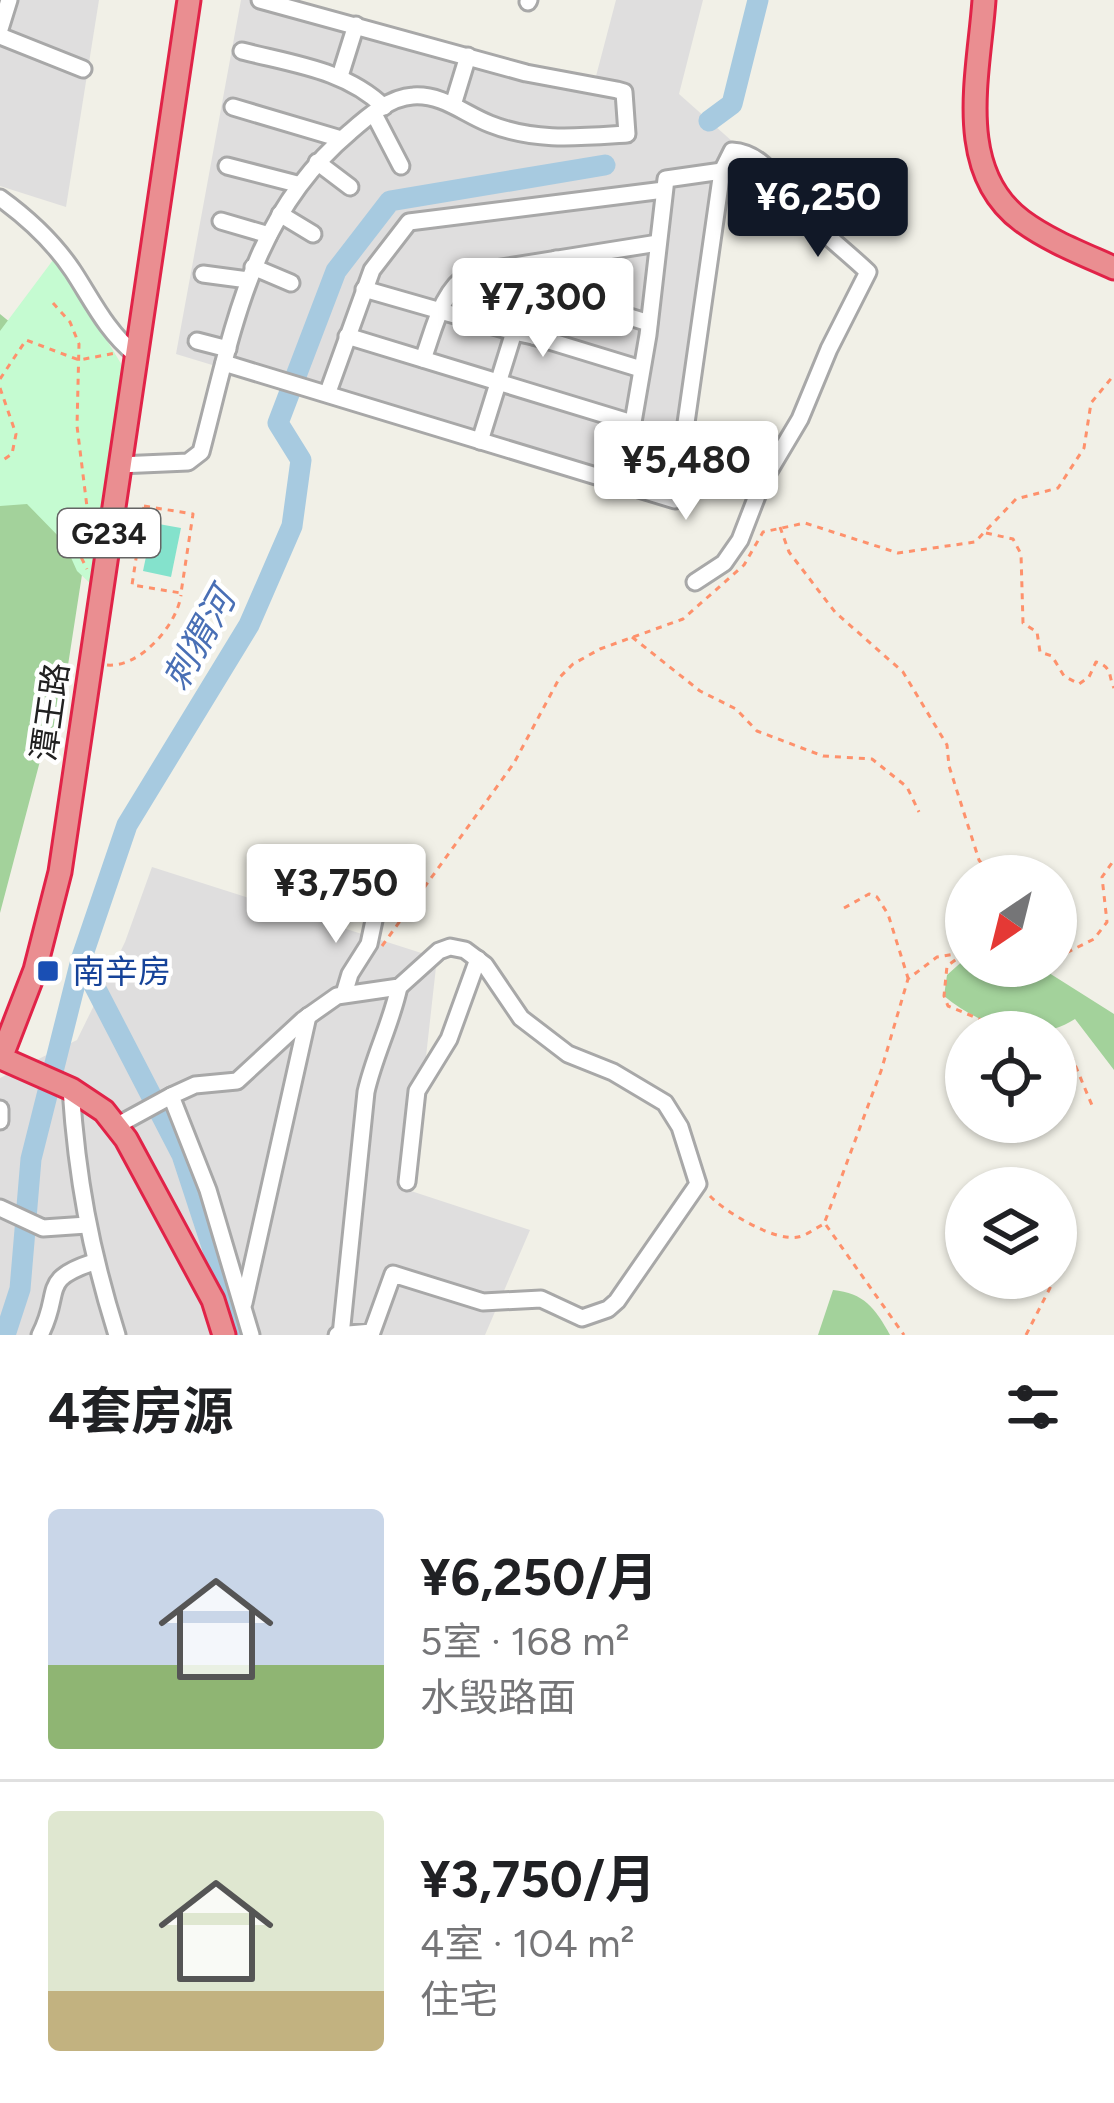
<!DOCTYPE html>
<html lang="zh">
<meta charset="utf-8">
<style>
:root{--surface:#fff;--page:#f2f2f2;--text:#202124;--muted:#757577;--line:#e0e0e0;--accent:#111827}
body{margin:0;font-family:Figtree,"Noto Sans SC",sans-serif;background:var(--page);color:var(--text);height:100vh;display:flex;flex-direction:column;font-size:45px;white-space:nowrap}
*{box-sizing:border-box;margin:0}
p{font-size:39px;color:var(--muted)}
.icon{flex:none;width:66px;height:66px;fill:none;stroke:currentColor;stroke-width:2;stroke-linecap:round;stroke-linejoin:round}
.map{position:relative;height:1335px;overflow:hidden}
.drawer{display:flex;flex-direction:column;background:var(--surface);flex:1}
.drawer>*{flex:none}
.needle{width:78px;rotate:215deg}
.fabs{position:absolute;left:945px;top:855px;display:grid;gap:24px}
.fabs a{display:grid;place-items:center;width:132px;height:132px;border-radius:50%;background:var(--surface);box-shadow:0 3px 9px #0004;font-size:60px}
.price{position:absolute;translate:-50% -102px;padding:0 27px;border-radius:12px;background:#fff;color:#222;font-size:39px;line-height:78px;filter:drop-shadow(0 3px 6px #0008)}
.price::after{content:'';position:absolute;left:50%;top:72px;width:36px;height:27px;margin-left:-18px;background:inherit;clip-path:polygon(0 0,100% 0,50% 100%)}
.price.current{background:var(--accent);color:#fff}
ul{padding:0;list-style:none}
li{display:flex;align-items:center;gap:36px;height:300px;padding:0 48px}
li+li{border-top:3px solid var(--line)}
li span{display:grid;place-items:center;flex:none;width:336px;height:240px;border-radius:12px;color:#555}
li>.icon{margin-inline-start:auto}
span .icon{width:144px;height:144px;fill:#fffc;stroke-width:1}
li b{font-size:51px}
h2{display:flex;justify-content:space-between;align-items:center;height:144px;padding:0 48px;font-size:51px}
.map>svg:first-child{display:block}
.residential{fill:#dfdede}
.forest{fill:#a3d29b}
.park{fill:#c5fbd1}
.pitch{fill:#84e2cc}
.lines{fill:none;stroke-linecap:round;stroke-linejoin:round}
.river{stroke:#a7cae0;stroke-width:21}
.minor-casing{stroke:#a8a8a8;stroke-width:21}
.highway-casing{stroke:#e12348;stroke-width:27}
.path{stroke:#fe916c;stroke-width:3;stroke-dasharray:6 6;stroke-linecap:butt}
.minor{stroke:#fff;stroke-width:15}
.highway{stroke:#ea8e91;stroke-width:21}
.transit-dot{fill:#1a4fb4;stroke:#fff;stroke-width:4.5}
.labels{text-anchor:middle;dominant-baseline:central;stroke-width:9;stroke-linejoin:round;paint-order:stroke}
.shield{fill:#fff;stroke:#646464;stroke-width:3}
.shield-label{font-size:30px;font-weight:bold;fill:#212121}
.street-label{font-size:33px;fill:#212121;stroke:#fff}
.transit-label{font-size:33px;fill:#164399;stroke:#fff;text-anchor:start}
.water-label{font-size:36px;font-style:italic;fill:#496fb5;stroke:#fff}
</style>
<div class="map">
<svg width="1114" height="1335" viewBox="0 0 1114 1335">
<rect width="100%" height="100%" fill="#f1f0e7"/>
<g class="residential">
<path d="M0,0H99L66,207L0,186Z"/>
<path d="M241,0H274L595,80L616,0H703L679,94L733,142L680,506L176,354Z"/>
<path d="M152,867L437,958L411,1191L530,1230L485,1335H0V1078L77,1040L125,942Z"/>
</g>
<g class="forest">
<path d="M0,314L45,351L98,471L58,730L40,761L0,913Z"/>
<path d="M966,958V966H1038L1114,1014V1070L1075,1019C1034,1046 981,1026 944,996L947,975Z"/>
<path d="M833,1290C864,1293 875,1308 890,1335H818Z"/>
</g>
<path class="park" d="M56,256L123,367L93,586L77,571L64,542L27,504L0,506V331Z"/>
<path class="pitch" d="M153,523L181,528L171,577L143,571Z"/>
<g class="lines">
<g class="river">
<path d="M709,121L732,104L758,0"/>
<path d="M81,960L182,1155L241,1335"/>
<path d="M5,1335L20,1289L31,1159L81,960L127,825L249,625L292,526L301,460L278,423L336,271L390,201L605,165"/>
</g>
<g class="minor-casing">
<g id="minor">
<path d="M528,2L529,0"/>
<path d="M0,29L9,0"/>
<path d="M0,36L83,69"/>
<path d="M242,51C293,64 346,70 384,107"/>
<path d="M340,76L356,25"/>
<path d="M453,105L468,56"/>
<path d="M233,107L341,139"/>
<path d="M374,114L401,166"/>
<path d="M317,162L350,187"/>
<path d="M227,166L297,184"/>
<path d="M0,198C29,219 53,241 73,271C92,300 107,332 135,354"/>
<path d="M280,214L313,234"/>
<path d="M221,221L269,235"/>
<path d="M253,267L291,283"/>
<path d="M203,274L248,280"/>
<path d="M364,289L514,332"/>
<path d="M546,291L649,323"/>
<path d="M347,336L632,423"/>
<path d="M533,336L641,369"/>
<path d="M197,341L228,349"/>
<path d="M423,359C434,330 441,290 470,273L658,243"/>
<path d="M224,363L675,500L722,171L732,151C767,153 782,190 803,212C823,234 847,252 868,272L829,349L800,419L762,483L740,540L724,563L695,582"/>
<path d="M328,392L372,270L409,222L664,190"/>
<path d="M480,441L514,332L533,336L556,259"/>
<path d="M626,463L648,335L666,179L722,171"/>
<path d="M119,465L188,462L201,452C233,331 250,216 350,132C367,117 390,97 413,96C443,94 464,114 490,124C535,142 580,137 627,134L624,92L617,90L526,73L260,0"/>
<path d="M344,994L350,974L369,944L376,911"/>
<path d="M71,1089C77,1178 90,1249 117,1335"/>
<path d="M0,1109V1121"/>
<path d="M116,1126L171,1096"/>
<path d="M407,1182L417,1091L449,1039L478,959"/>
<path d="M0,1208L43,1228L87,1225"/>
<path d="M244,1303L308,1016"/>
<path d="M40,1335C63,1291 38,1280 94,1262"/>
<path d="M251,1335L208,1190L171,1096L195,1085L237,1081L303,1020L337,996L399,987L439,951L450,947L465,950L485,965L521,1018L568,1054L613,1072L665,1103L680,1127L698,1184L617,1301L608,1309L582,1318L541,1299L483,1302L393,1274L372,1332L337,1335"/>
<path d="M341,1335L366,1092C374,1056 391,1024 399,987"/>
</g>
</g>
<g class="highway-casing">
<g id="highway">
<path d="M189,0L60,872L35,970L1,1058L71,1089L104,1111L126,1139L213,1300L224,1335"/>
<path d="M984,0C979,73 953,170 1022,221C1049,241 1083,254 1114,268"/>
</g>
</g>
<g class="path">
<path d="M53,303L70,322L79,344L77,426L87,507L81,557L87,569"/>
<path d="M0,379L26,340L79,360L116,353"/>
<path d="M0,388L16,434L12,454L0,462"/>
<path d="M144,506L193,514L181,593L132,585Z"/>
<path d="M780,527L789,552L835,612L903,672L947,745L949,766L979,860L991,876"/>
<path d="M986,533L1013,539L1021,554L1023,623L1037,632L1040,652L1052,656L1064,676L1079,684L1089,677L1096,662C1113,667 1108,676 1114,688"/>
<path d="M632,637L700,691L736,709L757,731L823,756L872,759L907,787L919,812"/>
<path d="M107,665C140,668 177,625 181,595"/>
<path d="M844,908L869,894L877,897L888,914L908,978"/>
<path d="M382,946L514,763L560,677L573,664L600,649L683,619L744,565L763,532L805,523L898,553L975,542L1016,499L1058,488L1084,448L1091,403L1114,375"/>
<path d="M965,953L947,966L944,996L948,1006L989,1023L997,1032"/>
<path d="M1056,958L1094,939L1107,922L1102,877L1114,860"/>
<path d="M1056,1041H1065L1094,1110"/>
<path d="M710,1196C725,1212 775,1242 798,1237C806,1236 817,1227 824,1224L881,1071L908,979L937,957L966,952"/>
<path d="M826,1225L904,1335"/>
<path d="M1056,1275L1068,1254"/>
<path d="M1026,1335L1055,1278"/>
</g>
<use href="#minor" class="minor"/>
<use href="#highway" class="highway"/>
</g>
<rect class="transit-dot" x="36" y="959" width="24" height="24" rx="6"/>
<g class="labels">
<rect class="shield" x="58" y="509" width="102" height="48" rx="9"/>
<g class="shield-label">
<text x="109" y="533">G234</text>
</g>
<g class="street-label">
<text transform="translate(50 712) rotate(-82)">潭王路</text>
</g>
<g class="transit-label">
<text x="72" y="971">南辛房</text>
</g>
<g class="water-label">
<text transform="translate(199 639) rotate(-61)">刺猬河</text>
</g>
</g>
</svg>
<div class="fabs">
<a><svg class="needle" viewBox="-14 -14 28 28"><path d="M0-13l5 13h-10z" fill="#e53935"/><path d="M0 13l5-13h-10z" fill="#757577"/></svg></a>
<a><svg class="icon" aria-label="locate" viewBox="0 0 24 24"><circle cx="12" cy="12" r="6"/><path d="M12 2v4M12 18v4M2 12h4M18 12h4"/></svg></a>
<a><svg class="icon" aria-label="layers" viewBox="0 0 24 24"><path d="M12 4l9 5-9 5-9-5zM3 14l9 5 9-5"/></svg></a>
</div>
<b class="price current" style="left:818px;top:260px">¥6,250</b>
<b class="price" style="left:543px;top:360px">¥7,300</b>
<b class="price" style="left:686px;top:523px">¥5,480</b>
<b class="price" style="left:336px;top:946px">¥3,750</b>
</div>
<section class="drawer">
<h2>4套房源<svg class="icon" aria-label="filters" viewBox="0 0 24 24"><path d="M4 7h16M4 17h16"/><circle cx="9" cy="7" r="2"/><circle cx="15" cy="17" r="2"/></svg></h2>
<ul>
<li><span style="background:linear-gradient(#c9d6e8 65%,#8fb573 0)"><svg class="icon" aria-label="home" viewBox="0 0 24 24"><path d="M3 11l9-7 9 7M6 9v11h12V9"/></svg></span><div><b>¥6,250/月</b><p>5室 · 168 m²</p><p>水毁路面</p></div></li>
<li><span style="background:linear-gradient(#dfe7d0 75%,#c2b280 0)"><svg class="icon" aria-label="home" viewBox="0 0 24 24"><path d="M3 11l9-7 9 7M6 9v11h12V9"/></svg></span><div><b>¥3,750/月</b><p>4室 · 104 m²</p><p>住宅</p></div></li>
</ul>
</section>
